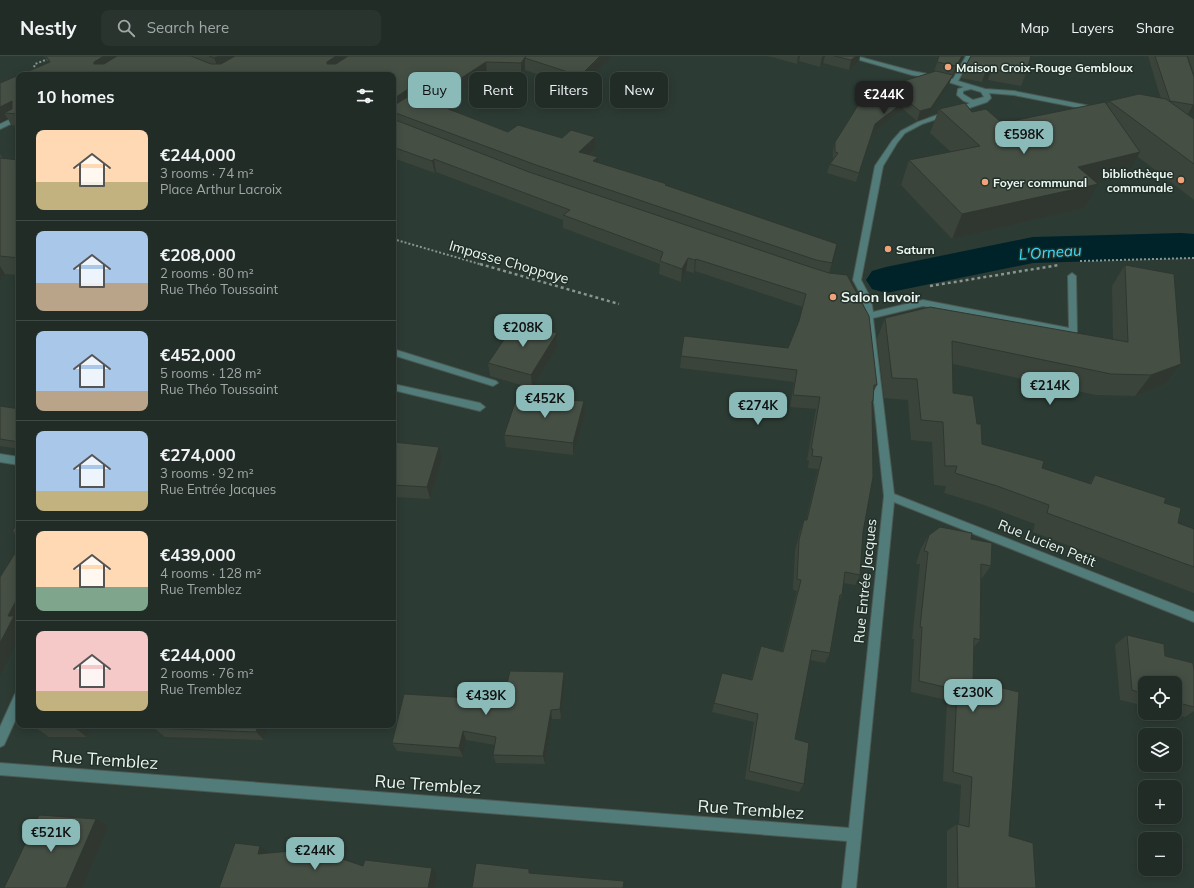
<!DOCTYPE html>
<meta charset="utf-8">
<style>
:root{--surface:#212c27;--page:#29342f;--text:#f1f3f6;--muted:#a2a7a7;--line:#3e4844;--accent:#8bbbb9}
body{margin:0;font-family:Mulish,sans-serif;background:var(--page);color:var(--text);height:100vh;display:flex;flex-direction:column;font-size:15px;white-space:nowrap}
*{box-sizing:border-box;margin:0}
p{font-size:13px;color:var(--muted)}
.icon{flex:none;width:22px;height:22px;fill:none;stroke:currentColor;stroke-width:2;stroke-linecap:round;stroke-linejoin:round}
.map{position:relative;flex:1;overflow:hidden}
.side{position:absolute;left:16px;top:16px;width:380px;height:656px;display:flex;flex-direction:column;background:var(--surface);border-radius:8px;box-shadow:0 2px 10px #0003,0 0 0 1px var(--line)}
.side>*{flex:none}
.top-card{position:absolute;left:408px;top:16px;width:380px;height:36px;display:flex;gap:8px}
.buttons{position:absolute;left:1138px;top:620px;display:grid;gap:8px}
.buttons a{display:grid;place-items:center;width:44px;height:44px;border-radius:8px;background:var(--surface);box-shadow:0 2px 10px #0003,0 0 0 1px var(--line);font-size:20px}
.price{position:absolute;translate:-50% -34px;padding:0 9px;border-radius:8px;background:var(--accent);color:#111;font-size:13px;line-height:26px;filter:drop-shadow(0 1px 2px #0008)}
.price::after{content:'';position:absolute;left:50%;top:24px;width:12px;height:9px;margin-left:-6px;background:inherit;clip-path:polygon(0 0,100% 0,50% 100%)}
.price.selected{background:#222;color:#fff}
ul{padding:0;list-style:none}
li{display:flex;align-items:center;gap:12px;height:100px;padding:0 20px}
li+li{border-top:1px solid var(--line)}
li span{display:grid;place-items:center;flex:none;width:112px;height:80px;border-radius:8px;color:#555}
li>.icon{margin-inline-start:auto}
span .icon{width:48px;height:48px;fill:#fffc;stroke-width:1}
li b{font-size:17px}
h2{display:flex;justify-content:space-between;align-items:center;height:48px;padding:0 20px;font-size:17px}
.tag{padding:0 14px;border-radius:8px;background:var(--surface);box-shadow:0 2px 10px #0003,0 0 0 1px var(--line);font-size:14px;line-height:36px}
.tag.selected{background:var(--accent);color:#111}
header{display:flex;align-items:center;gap:24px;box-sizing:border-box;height:56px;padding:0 20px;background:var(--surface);border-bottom:1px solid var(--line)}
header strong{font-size:19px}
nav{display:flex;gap:22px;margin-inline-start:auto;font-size:14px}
.search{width:280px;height:36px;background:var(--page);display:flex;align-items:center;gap:10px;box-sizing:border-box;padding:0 14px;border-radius:8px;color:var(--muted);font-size:15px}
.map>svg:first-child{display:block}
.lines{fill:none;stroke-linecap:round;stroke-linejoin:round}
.river{fill:#002229;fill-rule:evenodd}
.lane-casing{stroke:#4b5952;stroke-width:2}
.street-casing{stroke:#4b5952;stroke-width:2}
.path-far1{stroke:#899590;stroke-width:2;stroke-dasharray:2 2;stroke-linecap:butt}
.path{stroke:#899590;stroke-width:2.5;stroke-dasharray:3 3;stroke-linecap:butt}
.lane{fill:#527c79;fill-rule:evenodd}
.street{fill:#527c79;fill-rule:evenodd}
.wall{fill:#3b443a}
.shaded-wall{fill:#303730}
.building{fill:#454f44;stroke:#303730}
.poi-dot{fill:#f0a279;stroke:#22312a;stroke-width:1.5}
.labels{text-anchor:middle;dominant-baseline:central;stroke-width:3;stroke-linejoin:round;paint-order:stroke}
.far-poi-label{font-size:12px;font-weight:bold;fill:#edf6f2;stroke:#22312a;text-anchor:start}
.street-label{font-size:14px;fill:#edf6f2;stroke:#22312a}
.poi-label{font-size:14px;font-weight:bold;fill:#edf6f2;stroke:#22312a;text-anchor:start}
.water-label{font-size:15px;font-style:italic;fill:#3bdffd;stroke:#22312a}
.near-street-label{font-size:17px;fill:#edf6f2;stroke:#22312a}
</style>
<header>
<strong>Nestly</strong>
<div class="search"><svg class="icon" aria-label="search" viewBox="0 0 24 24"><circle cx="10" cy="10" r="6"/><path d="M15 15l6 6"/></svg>Search here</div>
<nav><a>Map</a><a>Layers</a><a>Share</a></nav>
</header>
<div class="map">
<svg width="1194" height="832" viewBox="0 0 1194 832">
<rect width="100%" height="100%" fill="#2c3b34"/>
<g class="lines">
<path class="river" d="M1181,177L1194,178V202L1033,207L886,237L872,233L866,224L872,215L886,211L1033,181Z"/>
<g class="lane-casing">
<g id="lane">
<path d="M393,293L496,325L498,327L493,330L393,299Z"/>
<path d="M393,328L480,347L485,351L480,355L393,334Z"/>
</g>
</g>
<g class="street-casing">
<g id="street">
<path d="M846,0H856L912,15L953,23L966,0H972L958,25L985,33L1014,35L1095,51L1098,53L1095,55L1014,39L989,37L991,42L987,46L922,68L905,77L897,87L883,110L861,224L871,243L873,256L923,244L1069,272L1068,220L1072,217L1076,220L1077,276L1073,279L923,250L873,262L894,438L1194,556V566L894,446L856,832H842L847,785L0,719V707L849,772L884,440L863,243L853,224L875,110L892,85L901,75L918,66L970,47L964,45L957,39L958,33L964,31L942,24L912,19ZM971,33L981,36L984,41L973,44L963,38V35Z"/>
<path d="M19,59V64L0,73V68Z"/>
<path d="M0,398L19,401V409L0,406Z"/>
<path d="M19,636V656L4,689L0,691V671L15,638Z"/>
</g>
</g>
<g class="path-far1">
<path d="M32,19L35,8L48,3"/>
<path d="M393,183L483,209"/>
<path d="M1080,205L1194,202"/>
</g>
<g class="path">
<path d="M480,208L619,248"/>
<path d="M930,230L1059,209"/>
</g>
<use href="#lane" class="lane"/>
<use href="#street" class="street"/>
</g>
<g class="wall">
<path d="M44,0H612L580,33L525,14L521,19L487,18L440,50L508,76L562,82L595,81V94L590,99L598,101V106L837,188L829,217L877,329L873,337V345L872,349L860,519L855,529L843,527L842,539L839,546L830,597L825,607L810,604L795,683L804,728L799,736L745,723L754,666L712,656L722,617L751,624L757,600L761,590L782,595L797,535L793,534L795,495L800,475L804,464H806L818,413L808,412L809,405L807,404L816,353L790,351L794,326L680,312L684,280L788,292L799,266L803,251L695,215L694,217L686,215L681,226L659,218L660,208L563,172V164L436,116L435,117L393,102V19H19V70L11,69L8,63L0,67V27L49,6Z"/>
<path d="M765,0H865L864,1L860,0L859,5L849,14L823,7L820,11L799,5L797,8L772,1Z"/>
<path d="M939,0H964L952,21L949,28L928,61L917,65L903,53L873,77L856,126L827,117L830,108L833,104V95L835,86L875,42L878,33L934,16Z"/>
<path d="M971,0L1026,18L1021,30L988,24L982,26L961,22L965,11Z"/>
<path d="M1148,0H1187L1194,56L1188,58L1185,57L1194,63V144L1137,100L1126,120L1097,127L1084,152L952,183L901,129L909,104L951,96L930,77L939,53L972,56L1002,67L1107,48L1109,45L1161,43Z"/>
<path d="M1188,0H1194V18Z"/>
<path d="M0,98L3,102L19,104V219L5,218L0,226Z"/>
<path d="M1125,209L1164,328L1135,340L1096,339L953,308V337L977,368L982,388L1042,412L1089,428L1095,419L1164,447L1178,467L1194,473V537L1033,476L1035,468L984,449L944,437L946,430L934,429L932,386L911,384L908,344L884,342L877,283L885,262L1113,284L1112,230Z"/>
<path d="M557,277L558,290L532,332L490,320L488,307Z"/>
<path d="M0,350L19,353V393L0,390Z"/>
<path d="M585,358L573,399L506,391L504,379Z"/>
<path d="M393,386L442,403L430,443L393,441Z"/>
<path d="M19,464V482L12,476Z"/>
<path d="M929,479L971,483L991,510L982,522H981L980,584L974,591L973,625L1009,780L1036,832H947V775L957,768H959L961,729L943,725L947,644L911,636L914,583H912L920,508H916L921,492Z"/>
<path d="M1127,579L1165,600L1194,651V655L1185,661L1170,657H1175V627H1145V650L1120,644L1115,589Z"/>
<path d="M564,616L565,626L561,663H552L545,708L496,707L493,699L495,689L466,684L463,701L397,695L392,687L503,644Z"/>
<path d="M37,669H92L87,681H49L36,672Z"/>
<path d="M156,669H270L264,684L165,681L154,672Z"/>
</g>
<g class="shaded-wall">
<path d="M104,0H130L100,18L94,8V6Z"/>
<path d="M219,0H246L219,14L214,2Z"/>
<path d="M336,0H357L330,19L327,8V6Z"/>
<path d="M600,0H612L580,33V20Z"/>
<path d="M798,0H800L799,5L797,8Z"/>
<path d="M823,0H825L823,7L820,11L822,1Z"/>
<path d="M856,0H860L859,5L849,14L851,4Z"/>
<path d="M962,0H964L952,21L956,10Z"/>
<path d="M525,2V14L521,19V7Z"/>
<path d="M486,6L487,18L434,54L435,57L429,43Z"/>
<path d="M992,13L988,24L982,26L986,14Z"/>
<path d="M953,19L949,28L928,61L917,65L920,55Z"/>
<path d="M416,28L418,40L393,56V43Z"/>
<path d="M906,44L903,53L873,77L856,126L875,68Z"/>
<path d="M12,45L19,57H4L8,63L0,67V51Z"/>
<path d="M1193,49H1194V56L1188,58Z"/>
<path d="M595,81V94L579,108V96Z"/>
<path d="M1140,96L1126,120L1070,134L1098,128L1084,152L952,183L962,158L1078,111Z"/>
<path d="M598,101V114L593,105Z"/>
<path d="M434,103L436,116L435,117L432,105Z"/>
<path d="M688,202L686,215L681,226L682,213Z"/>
<path d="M696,203L695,215L694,217L695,204Z"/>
<path d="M0,210L5,218L0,226Z"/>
<path d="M557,277L558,290L532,332L531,319Z"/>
<path d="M1181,308L1164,328L1135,340L1151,319Z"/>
<path d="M584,345L585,358L573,399V387Z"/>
<path d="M439,391L442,403L430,443L427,431Z"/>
<path d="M19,539V581L0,620V587L8,560Z"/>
<path d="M564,616L565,626L561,663L560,653Z"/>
<path d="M551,654L552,663L545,708L543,700Z"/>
<path d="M76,669H92L87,681L75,672Z"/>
<path d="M258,669H270L264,684L256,676Z"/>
<path d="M463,675L466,684L463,701L459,692Z"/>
<path d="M96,763L108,770L82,832H66Z"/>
<path d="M260,790L269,797L258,798Z"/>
<path d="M432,812L437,818L434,832H428Z"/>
</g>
<g class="building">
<path d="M46,0H104L94,6V8H104L117,0H191L211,8H221L235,0H336L327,6V8H336L348,0H526L521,7L486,6L429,43L433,44L430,46L508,76L518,69L562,82L571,74L595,81L579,96L598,101L593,105L667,128L665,129L837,188L832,207L816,204L536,109L393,56V50L423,31V29L416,28L393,43V19H19V58L4,57L12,53V45L0,51V27L50,6Z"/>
<path d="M209,0H219L214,2Z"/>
<path d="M526,0H600L580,20L525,2Z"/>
<path d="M834,0H856L851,4Z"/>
<path d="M939,0H962L956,10L937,6Z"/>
<path d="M971,0H1031L1026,18L992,13L986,14L965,11Z"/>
<path d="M1155,0H1187L1194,21V49L1170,45Z"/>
<path d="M936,15L953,19L931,52L920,55L906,44L875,68L859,117L830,108L838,97L835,96V86L857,51L862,47L889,38L878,33Z"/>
<path d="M1139,38L1166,43L1194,63V108L1109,45Z"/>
<path d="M1105,46L1140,96L1078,111L1098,128L962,158L909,104L980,90L939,53L965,47L972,56L986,53L1002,67Z"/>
<path d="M393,63L529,116L810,211L829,217L847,219L869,260L877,329H874L873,345H872L873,421L863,476L860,519L845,516L842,539H840L830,597L812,594L795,683L809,687L804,728L749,715L758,658L714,647L722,617L752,624L761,590L783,596L801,524L797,523L799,484L804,464H807L822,401L812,400L813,393H811L820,341L793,339L797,314L681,300L684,280L788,292L799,265L806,238L696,203L695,204L688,202L682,213L660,205L663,196L563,159L570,154L434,103L432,105L393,91Z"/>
<path d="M0,102L19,104V202L0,200Z"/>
<path d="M1125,209L1174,218L1181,308L1151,319L1111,318L952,285L953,337L973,340L977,368H981L982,388L1044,405L1042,412L1091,428L1095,419L1166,442L1164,447L1181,452L1178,467L1194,473V511L1047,457L1049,449L997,430L955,417L957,410H945L943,366L921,364L917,323L892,322L885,262L930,251L1128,286Z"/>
<path d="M516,266L557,277L531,319L488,307Z"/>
<path d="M517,341L584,345L573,387L504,379Z"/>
<path d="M0,350L19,353V386L0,383Z"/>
<path d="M393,386L439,391L427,431L393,429Z"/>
<path d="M19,464V476H12Z"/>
<path d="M940,471L972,477L971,483L992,487L991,510L981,508L980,584L974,582L973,625L1019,636L1009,780L1033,787L1036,832H958L957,768L969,771L972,721L953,716L957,634L919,625L922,571H920L928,496L924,495L929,479Z"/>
<path d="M19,491V539L8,560H14L0,587V521Z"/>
<path d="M1127,579L1164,588L1165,600L1193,607L1194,615V651L1175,646V627H1145V638L1132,634Z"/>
<path d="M510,615L564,616L560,653L551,654L543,700L493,699L496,681L463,675L459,692L392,687L404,638L503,644Z"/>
<path d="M37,669H76L75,672H36Z"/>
<path d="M156,669H258L256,676L154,672Z"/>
<path d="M39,759L96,763L66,832H4Z"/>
<path d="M235,787L260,790L258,798L313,793L363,810L365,804L432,812L428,832H219Z"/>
<path d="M476,807L529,813V817L624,825L623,832H472Z"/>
</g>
<g class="poi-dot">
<circle cx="948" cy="11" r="4"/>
<circle cx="1181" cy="124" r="4"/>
<circle cx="985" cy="126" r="4"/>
<circle cx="888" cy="193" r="4"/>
<circle cx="833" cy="241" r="4"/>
</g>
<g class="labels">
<g class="far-poi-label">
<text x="956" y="11">Maison Croix-Rouge Gembloux</text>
<text x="1173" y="117" text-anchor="end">bibliothèque<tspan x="1173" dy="14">communale</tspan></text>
<text x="993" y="126">Foyer communal</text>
<text x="896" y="193">Saturn</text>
</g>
<g class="street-label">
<text transform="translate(509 206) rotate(16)">Impasse Choppaye</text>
<text transform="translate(1047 487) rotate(22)">Rue Lucien Petit</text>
<text transform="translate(865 525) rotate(-84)">Rue Entrée Jacques</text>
</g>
<g class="poi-label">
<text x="841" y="241">Salon lavoir</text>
</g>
<g class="water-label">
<text transform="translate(1050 196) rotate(-4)">L'Orneau</text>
</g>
<g class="near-street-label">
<text transform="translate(105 703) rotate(4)">Rue Tremblez</text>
<text transform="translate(428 728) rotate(4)">Rue Tremblez</text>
<text transform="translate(751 753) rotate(4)">Rue Tremblez</text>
</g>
</g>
</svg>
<div class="buttons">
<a><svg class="icon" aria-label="locate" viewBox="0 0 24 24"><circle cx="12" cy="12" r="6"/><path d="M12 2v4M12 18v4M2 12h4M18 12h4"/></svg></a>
<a><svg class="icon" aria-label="layers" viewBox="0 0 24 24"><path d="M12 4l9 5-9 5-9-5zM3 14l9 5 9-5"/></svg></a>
<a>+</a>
<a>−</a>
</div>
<b class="price selected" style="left:884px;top:59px">€244K</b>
<b class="price" style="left:1024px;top:99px">€598K</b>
<b class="price" style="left:523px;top:292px">€208K</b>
<b class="price" style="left:1050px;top:350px">€214K</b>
<b class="price" style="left:545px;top:363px">€452K</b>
<b class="price" style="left:758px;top:370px">€274K</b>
<b class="price" style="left:973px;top:657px">€230K</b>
<b class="price" style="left:486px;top:660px">€439K</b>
<b class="price" style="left:51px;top:797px">€521K</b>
<b class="price" style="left:315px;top:815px">€244K</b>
<div class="top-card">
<a class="tag selected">Buy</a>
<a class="tag">Rent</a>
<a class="tag">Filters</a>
<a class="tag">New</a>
</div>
<section class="side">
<h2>10 homes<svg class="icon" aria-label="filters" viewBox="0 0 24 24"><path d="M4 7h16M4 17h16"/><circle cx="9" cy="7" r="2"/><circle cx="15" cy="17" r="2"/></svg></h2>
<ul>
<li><span style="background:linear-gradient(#ffd9b3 65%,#c2b280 0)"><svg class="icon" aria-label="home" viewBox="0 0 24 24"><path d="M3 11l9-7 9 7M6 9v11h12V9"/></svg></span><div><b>€244,000</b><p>3 rooms · 74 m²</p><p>Place Arthur Lacroix</p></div></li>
<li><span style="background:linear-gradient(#a9c7e8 65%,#b9a48a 0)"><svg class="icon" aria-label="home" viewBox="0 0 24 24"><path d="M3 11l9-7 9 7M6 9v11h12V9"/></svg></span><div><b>€208,000</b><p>2 rooms · 80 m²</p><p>Rue Théo Toussaint</p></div></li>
<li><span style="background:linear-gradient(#a9c7e8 75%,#b9a48a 0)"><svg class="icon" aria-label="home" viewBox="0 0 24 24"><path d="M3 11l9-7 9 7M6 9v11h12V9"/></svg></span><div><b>€452,000</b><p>5 rooms · 128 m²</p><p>Rue Théo Toussaint</p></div></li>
<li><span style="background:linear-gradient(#a9c7e8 75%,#c2b280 0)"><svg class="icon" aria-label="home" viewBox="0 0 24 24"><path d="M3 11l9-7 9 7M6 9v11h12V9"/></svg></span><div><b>€274,000</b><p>3 rooms · 92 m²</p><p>Rue Entrée Jacques</p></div></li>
<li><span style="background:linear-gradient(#ffd9b3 70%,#7fa58c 0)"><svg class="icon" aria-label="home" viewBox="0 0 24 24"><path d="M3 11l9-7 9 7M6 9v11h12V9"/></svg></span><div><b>€439,000</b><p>4 rooms · 128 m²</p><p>Rue Tremblez</p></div></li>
<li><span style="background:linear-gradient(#f6c9c9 75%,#c2b280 0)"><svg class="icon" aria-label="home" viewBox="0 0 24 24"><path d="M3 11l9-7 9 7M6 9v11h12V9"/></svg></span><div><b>€244,000</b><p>2 rooms · 76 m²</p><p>Rue Tremblez</p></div></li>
</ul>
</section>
</div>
